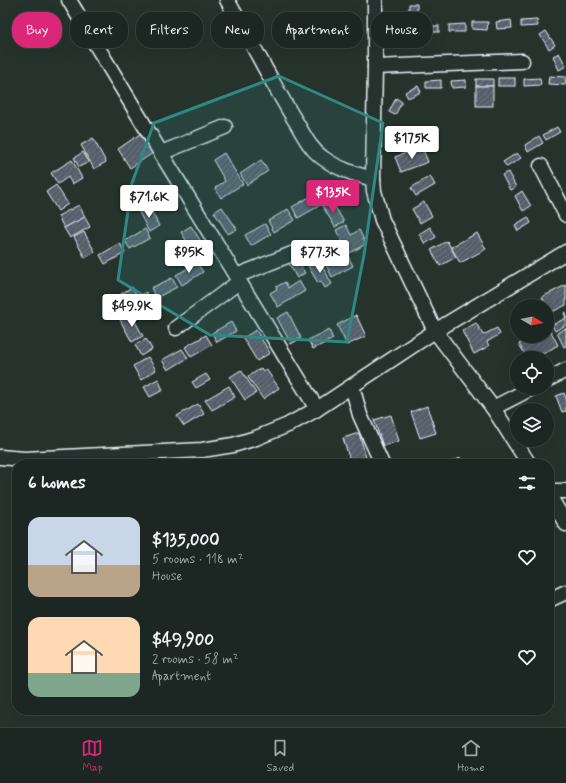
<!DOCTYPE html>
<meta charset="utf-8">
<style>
:root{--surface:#1c2622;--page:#252e2a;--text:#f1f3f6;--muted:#a0a5a5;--line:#3a4340;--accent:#db2777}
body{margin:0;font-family:Mynerve,sans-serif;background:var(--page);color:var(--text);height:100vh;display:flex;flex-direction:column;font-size:15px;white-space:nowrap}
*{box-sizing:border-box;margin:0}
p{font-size:13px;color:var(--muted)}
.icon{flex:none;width:22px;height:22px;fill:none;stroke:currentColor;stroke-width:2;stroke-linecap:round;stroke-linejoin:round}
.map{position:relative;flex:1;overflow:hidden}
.sheet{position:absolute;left:12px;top:459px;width:542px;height:256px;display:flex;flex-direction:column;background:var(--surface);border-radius:16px;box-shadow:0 4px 16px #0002,0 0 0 1px var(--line)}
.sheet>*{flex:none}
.banner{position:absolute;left:12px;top:12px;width:542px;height:36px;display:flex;gap:8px}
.needle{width:26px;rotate:100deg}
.fabs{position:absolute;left:510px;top:299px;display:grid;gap:8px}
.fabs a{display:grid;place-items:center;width:44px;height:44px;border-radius:50%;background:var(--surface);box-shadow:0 4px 16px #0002,0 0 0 1px var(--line);font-size:20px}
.price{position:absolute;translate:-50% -34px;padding:0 9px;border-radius:4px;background:#fff;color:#222;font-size:13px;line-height:26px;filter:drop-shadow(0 1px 2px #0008)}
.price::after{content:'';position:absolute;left:50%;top:24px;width:12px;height:9px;margin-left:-6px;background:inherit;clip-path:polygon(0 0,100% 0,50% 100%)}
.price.on{background:var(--accent);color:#fff}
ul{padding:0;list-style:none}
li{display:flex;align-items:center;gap:12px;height:100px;padding:0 16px}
li span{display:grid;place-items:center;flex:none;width:112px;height:80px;border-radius:12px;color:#555}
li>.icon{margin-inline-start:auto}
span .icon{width:48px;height:48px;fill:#fffc;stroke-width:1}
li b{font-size:17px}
h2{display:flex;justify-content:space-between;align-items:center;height:48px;padding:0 16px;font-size:17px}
.pill{padding:0 14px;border-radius:16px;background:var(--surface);box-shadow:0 4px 16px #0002,0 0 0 1px var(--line);font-size:14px;line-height:36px}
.pill.on{background:var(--accent);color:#fff}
.menu{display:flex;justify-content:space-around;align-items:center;height:56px;border-top:1px solid var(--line);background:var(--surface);font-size:11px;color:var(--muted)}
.menu a{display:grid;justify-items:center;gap:2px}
.menu .on{color:var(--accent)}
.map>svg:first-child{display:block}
.building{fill:url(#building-hatch);stroke:#e8f1f8}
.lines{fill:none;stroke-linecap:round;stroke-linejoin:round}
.street-casing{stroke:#e8f1f8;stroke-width:17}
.street{stroke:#26332d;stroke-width:14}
.marked{fill:#308883;fill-opacity:0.2;stroke:#308883;stroke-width:3;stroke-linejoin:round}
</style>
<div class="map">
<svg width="566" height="727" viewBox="0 0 566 727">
<defs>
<pattern id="building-hatch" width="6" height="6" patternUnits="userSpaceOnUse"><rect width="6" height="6" fill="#555e6b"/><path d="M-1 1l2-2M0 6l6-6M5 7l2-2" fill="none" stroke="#6d7681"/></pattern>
</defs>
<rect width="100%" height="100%" fill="#26332d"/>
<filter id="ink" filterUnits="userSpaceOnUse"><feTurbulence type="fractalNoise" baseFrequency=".025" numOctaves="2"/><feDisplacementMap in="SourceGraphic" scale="8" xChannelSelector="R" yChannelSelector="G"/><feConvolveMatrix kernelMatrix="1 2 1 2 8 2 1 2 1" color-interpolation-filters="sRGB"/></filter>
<g filter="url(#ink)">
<g class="building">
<path d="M409,4H417V17L409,18Z"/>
<path d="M511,20L512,28L497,29L496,22Z"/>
<path d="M537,20L538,26L521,27V21Z"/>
<path d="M472,22H488L487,30L472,29Z"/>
<path d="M465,24V32H449V25Z"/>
<rect x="424" y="26" width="15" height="6"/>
<path d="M546,31L555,45L549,49L540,35Z"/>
<path d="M559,53L566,66L559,70L553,56Z"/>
<path d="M549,76L566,77L565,85L548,84Z"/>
<rect x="498" y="78" width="17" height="8"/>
<path d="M540,78L541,85L524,86V79Z"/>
<rect x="476" y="79" width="17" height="7"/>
<path d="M441,80V88H426V81Z"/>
<path d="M466,80V87L452,88L451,81Z"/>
<path d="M418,86L421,92L408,98L405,92Z"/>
<rect x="476" y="86" width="17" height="20"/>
<path d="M396,98L402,102L395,115L389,112Z"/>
<path d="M557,127L560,132L546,140L543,135Z"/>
<path d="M140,134L153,153L130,168L118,149Z"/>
<path d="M539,136L543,143L528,152L525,145Z"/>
<path d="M93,138L106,162L94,169L81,145Z"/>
<path d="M422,147L428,162L401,172L395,157Z"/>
<path d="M83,152L89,162L79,167L74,158Z"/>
<path d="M224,153L243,184L221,198L215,188L225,181L213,160Z"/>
<path d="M517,153L521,158L507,167L503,162Z"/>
<path d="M72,160L82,178L72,184L68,177L58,184L51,173Z"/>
<path d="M261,160L268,171L247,185L240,174Z"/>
<path d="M508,172L516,187L510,190L502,175Z"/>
<path d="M430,176L435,185L416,196L411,188Z"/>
<path d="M56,185L68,204L58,211L46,192Z"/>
<path d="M522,191L531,206L523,211L515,196Z"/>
<path d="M313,195L319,206L298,218L292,207Z"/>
<path d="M331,200L344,222L335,227L322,205Z"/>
<path d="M424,202L432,216L420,223L412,209Z"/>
<path d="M79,205L85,217L64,228L58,216Z"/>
<path d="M149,206L159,226L149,232L139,212Z"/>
<path d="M222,207L237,229L228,234L214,212Z"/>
<path d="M288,209L295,220L274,232L268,221Z"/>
<path d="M85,217L90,227L70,238L64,228Z"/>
<path d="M528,217L531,223L518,231L515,225Z"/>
<path d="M265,224L271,234L251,246L245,235Z"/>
<path d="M346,225L351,235L359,230L366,244L348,254L336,230Z"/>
<path d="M191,226L204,246L194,253L181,232Z"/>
<path d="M430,227L436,237L425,244L419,234Z"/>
<path d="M145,229L150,238L130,249L125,241Z"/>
<path d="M84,232L95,252L85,258L74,237Z"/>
<path d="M477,233L486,249L460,263L451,247Z"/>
<path d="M447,241L456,257L440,266L431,250Z"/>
<path d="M120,243L125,253L105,264L100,255Z"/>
<path d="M347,254L353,266L332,277L326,265Z"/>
<path d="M296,258L305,273L297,278L288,262Z"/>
<path d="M319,260L332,284L325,288L321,281L318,283L308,266Z"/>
<path d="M197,263L203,272L182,285L176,275Z"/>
<path d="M172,278L177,287L156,298L151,288Z"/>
<path d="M299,281L305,291L278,307L270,293L277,289L276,287L285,282L288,288Z"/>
<path d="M566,285V305L550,313L542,297Z"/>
<path d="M132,287L138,297L146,292L152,301L133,313L121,294Z"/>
<path d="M288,312L301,338L291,344L277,318Z"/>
<path d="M566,312V325L555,331L552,325L566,318L564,313Z"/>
<path d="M131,314L143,336L132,342L120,320Z"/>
<path d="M356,315L366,336L347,345L337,325Z"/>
<path d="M231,322L236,331L217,342L212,333Z"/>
<path d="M476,323L483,335L497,328L500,334L487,342L489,346L474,354L462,331Z"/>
<path d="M547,324L558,345L541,355L540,353L530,358H527L519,344L531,337V336H547Z"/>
<path d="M566,328V346L564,347L557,333Z"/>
<path d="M256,330L270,353L257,361L243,338Z"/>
<path d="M329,330L333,339L313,349L308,340Z"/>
<path d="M206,335L212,345L191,357L185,347Z"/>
<path d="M146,339L152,349L141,356L135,345Z"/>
<path d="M182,349L188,358L168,370L162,360Z"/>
<path d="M148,357L156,370L141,380L133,366Z"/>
<path d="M261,368L263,371L266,369L279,388L263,399L248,377Z"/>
<path d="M241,370L256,393L245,400L230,377Z"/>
<path d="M206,374L210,380L196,388L192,382Z"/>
<path d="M158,379L163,390L150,397L144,387Z"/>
<path d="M229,386L235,397L212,410L205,400Z"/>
<path d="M564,393L566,398V411L562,412L556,396Z"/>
<path d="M198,404L204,414L184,426L177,416Z"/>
<path d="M427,406L436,433L420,438L411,412Z"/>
<path d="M391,415L399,441L383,446L374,420Z"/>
<path d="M359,433L367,461L356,464H351L343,438Z"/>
<path d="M461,458L464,464H446V463Z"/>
</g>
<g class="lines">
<g class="street-casing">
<g id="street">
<path d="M69,0L161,153L317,409"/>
<path d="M227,0C251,40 271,82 296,122C304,135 310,149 323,158C338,169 355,174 373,179"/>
<path d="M375,0V67L373,179L374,191L382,220L435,331L493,408L529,464"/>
<path d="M375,67L522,61"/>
<path d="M161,153L225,127"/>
<path d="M541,166L566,215"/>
<path d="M236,276L302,250"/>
<path d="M176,328L239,282"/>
<path d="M547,380L566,370"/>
<path d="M352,386L360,415L382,464"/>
<path d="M493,408L532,388"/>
<path d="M0,457L24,459L202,450L233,445L256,438L288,425L317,409L435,331L566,252"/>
<path d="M549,491H566"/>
<path d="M549,495L566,524"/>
<path d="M549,600L566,592"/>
</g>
</g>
<use href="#street" class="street"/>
</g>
</g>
<path class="marked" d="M279,76L383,123L364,255L347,342L210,335L118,280L132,183L154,123Z"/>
</svg>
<div class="fabs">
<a><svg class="needle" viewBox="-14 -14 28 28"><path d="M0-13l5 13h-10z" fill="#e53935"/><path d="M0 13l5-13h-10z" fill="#a0a5a5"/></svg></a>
<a><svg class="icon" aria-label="locate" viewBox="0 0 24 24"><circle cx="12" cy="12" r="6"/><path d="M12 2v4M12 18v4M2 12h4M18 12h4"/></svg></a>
<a><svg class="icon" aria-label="layers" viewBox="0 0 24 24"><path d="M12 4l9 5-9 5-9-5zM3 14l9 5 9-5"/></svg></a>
</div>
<b class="price" style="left:412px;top:160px">$175K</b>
<b class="price on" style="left:333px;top:214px">$135K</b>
<b class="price" style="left:149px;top:219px">$71.6K</b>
<b class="price" style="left:189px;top:274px">$95K</b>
<b class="price" style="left:320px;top:274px">$77.3K</b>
<b class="price" style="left:132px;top:328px">$49.9K</b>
<div class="banner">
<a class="pill on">Buy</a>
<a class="pill">Rent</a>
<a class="pill">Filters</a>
<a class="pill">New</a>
<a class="pill">Apartment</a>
<a class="pill">House</a>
</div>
<section class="sheet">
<h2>6 homes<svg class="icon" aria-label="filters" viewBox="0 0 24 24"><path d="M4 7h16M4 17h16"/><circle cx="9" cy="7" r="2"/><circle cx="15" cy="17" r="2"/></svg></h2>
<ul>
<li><span style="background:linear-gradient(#c9d6e8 60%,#b9a48a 0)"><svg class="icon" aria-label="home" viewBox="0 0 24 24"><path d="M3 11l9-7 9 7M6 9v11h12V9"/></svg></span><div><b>$135,000</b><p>5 rooms · 118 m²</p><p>House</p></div><svg class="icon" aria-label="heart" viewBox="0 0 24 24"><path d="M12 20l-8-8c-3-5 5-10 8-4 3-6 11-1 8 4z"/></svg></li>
<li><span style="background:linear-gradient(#ffd9b3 70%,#7fa58c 0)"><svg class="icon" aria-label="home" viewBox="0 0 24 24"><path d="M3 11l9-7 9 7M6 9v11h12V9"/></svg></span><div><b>$49,900</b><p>2 rooms · 58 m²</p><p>Apartment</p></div><svg class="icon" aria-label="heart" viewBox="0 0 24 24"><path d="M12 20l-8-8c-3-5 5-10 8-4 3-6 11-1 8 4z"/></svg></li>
</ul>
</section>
</div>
<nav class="menu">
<a class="on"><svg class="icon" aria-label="map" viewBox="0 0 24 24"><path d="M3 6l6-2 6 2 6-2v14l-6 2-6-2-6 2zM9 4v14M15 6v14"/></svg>Map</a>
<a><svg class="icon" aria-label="saved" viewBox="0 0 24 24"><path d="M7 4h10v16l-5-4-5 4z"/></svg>Saved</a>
<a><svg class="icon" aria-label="home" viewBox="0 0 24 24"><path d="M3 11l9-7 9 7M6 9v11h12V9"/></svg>Home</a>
</nav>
